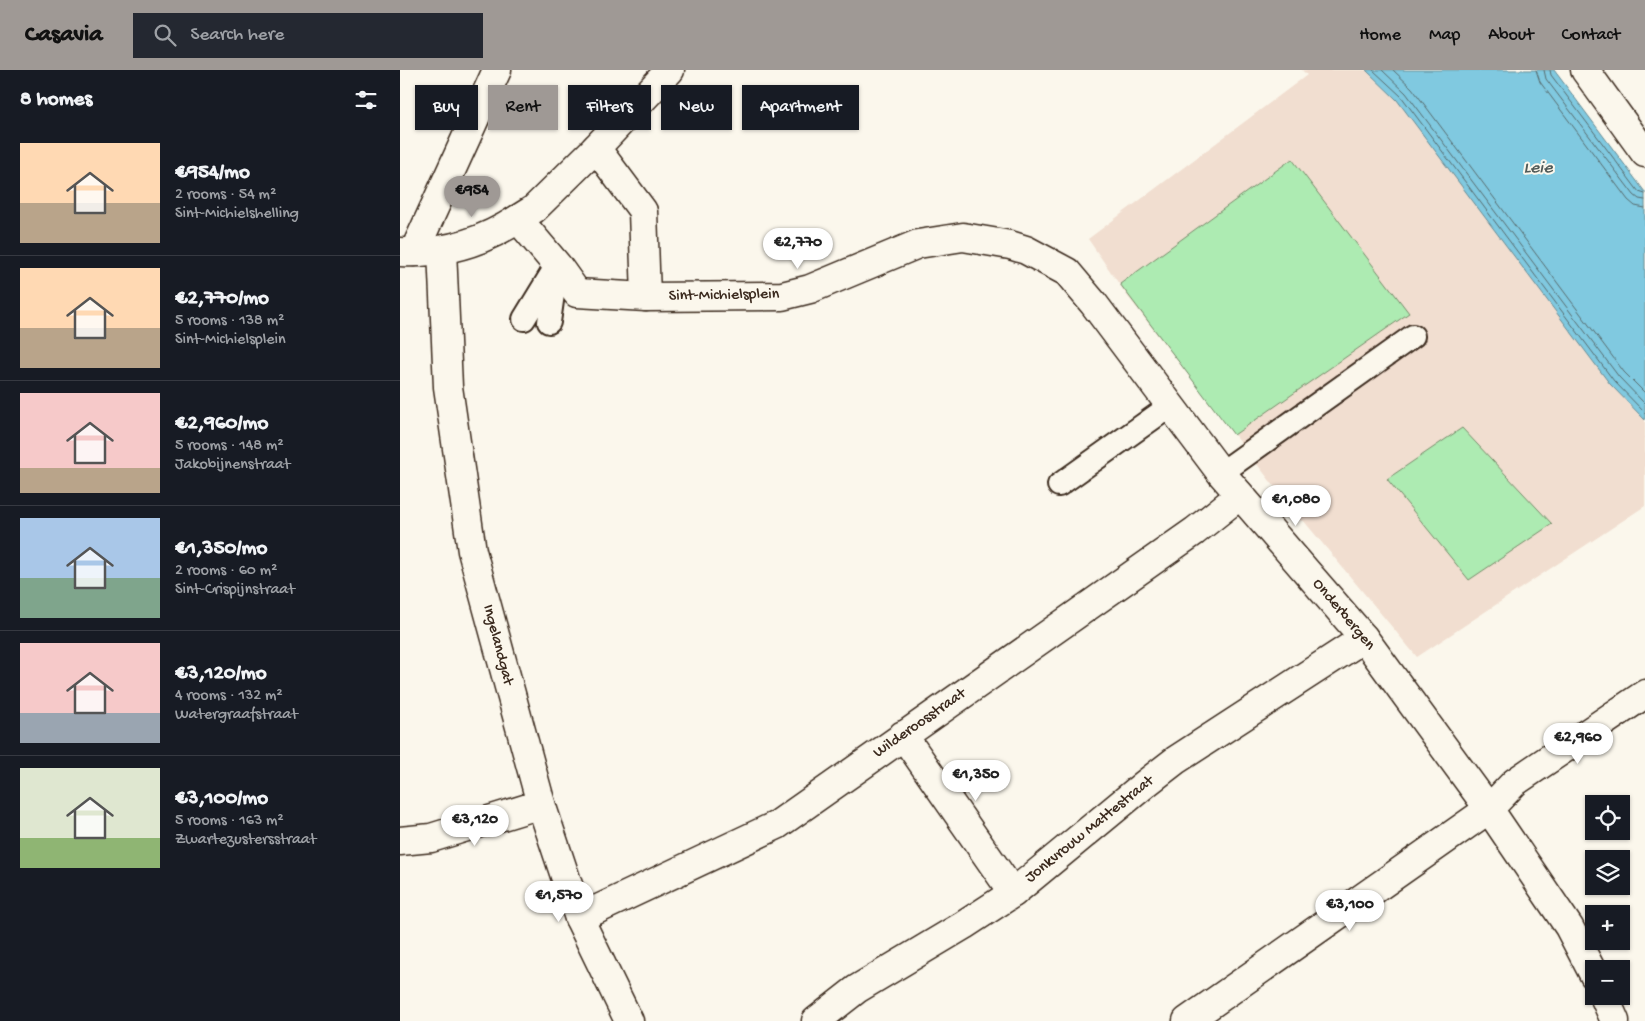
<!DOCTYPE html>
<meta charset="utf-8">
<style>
:root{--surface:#171b24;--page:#242831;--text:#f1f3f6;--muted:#9ea1a6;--line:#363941;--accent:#9f9995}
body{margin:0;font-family:"Gochi Hand",sans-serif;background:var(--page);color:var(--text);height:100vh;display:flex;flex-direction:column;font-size:19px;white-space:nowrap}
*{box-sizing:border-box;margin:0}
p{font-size:16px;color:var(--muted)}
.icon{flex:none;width:28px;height:28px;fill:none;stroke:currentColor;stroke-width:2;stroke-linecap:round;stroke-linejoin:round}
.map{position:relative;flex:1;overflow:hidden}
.sheet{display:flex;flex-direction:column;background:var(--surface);width:400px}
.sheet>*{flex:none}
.top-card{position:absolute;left:15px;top:15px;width:475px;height:45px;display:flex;gap:10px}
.fabs{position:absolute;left:1185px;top:725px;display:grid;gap:10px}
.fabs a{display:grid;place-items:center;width:45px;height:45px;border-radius:0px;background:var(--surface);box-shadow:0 1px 4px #0004;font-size:25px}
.price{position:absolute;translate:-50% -42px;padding:0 11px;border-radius:18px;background:#fff;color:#222;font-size:16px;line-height:32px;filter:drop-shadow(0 1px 2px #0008)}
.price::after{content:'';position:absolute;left:50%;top:30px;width:15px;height:11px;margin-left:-8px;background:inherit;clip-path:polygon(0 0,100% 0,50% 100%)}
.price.selected{background:var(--accent);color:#111}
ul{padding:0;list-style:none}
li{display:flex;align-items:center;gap:15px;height:125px;padding:0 20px}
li+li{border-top:1px solid var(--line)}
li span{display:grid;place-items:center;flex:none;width:140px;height:100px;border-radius:0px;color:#555}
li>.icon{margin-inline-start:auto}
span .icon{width:60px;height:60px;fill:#fffc;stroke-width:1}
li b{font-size:21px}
h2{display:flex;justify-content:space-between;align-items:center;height:60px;padding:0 20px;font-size:21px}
.tag{padding:0 18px;border-radius:0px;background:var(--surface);box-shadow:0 1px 4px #0004;font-size:18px;line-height:45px}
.tag.selected{background:var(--accent);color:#111}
header{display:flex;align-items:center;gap:30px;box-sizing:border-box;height:70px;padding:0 25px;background:var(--accent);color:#111}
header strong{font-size:24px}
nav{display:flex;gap:28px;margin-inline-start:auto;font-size:18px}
.search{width:350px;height:45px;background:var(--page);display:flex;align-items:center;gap:12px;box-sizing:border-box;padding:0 18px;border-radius:0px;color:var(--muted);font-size:19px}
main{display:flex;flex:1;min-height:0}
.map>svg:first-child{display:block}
.built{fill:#f1ded0}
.green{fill:#adebb2;stroke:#748a68}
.water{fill:#80c9e0;stroke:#648992}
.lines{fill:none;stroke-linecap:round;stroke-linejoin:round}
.shore{stroke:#576a6c;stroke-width:1}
.service-casing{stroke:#3b2a1e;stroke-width:26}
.pedestrian-casing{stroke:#3b2a1e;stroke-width:31}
.minor-casing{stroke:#3b2a1e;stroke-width:31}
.tertiary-casing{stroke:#3b2a1e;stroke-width:31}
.service{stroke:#fbf7ec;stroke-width:22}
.pedestrian{stroke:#fbf7ec;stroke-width:28}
.minor{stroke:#fbf7ec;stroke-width:28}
.tertiary{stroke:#fbf7ec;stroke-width:28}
.labels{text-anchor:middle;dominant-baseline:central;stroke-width:4;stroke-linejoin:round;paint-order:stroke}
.street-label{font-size:16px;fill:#3b2a1e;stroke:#fbf7ec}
.water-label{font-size:18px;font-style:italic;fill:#505a58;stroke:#fbf7ec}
</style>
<header>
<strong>Casavia</strong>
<div class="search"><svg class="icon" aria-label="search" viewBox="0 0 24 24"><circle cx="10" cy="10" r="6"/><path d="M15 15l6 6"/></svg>Search here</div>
<nav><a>Home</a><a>Map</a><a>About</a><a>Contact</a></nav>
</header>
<main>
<section class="sheet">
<h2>8 homes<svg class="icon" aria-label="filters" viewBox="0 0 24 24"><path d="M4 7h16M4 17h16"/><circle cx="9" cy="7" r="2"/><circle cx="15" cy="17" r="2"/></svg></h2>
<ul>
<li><span style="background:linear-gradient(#ffd9b3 60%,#b9a48a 0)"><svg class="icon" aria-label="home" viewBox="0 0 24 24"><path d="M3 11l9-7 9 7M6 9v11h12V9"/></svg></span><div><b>€954/mo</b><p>2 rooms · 54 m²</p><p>Sint-Michielshelling</p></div></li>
<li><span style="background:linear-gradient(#ffd9b3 60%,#b9a48a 0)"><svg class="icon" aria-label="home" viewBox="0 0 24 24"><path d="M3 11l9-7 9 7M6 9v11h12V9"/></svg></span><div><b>€2,770/mo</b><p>5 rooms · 138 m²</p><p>Sint-Michielsplein</p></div></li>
<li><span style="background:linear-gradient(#f6c9c9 75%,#b9a48a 0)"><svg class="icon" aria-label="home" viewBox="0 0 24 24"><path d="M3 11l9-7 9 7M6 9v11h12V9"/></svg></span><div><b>€2,960/mo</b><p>5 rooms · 148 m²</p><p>Jakobijnenstraat</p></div></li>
<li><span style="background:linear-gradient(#a9c7e8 60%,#7fa58c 0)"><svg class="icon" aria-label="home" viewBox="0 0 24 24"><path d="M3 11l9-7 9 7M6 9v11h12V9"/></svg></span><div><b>€1,350/mo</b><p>2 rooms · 60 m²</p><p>Sint-Crispijnstraat</p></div></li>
<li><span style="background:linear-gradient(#f6c9c9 70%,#9aa5b1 0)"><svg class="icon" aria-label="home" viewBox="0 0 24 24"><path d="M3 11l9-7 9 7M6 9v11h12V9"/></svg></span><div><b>€3,120/mo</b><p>4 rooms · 132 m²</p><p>Watergraafstraat</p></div></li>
<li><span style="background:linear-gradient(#dfe7d0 70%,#8fb573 0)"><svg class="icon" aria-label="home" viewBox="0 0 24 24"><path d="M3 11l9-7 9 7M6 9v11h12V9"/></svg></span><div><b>€3,100/mo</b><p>5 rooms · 163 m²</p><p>Zwartezustersstraat</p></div></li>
</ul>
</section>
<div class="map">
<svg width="1245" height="951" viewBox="0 0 1245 951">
<rect width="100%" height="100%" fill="#fbf7ec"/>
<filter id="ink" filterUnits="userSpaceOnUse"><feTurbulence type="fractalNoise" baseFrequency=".02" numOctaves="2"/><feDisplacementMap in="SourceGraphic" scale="10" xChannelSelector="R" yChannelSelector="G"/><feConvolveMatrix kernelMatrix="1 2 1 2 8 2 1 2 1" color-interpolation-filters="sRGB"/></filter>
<g filter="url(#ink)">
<path class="built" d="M902,0H966L997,30L1210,314L1245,350V436L1017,587L903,450L901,451L726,224L688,169L907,5Z"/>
<g class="green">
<path d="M892,89L1009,243L834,365L720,214Z"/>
<path d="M1062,358L1152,454L1069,510L987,409Z"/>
</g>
<path class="water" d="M966,0H1154L1245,122V350L1210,314L997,30Z"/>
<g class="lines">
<g class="shore">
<path d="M973,0L1001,26L1214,311L1245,343"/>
<path d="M982,0L1006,23L1219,307L1245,334"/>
<path d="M993,0L1012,18L1224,302L1245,323"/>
<path d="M1136,0L1140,12L1228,130L1235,136L1245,138"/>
<path d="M1144,0L1146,9L1234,125L1239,129L1245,130"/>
<path d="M1150,0L1151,5L1239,122L1245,124"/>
</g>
<g class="service-casing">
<g id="service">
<path d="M124,249L157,195"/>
<path d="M149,252L156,203"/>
<path d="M821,403L1013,266"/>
<path d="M659,415L770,336"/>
</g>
</g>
<g class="pedestrian-casing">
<path id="pedestrian" d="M196,78L243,141L246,227"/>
</g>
<g class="minor-casing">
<g id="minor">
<path d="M1185,0L1245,83"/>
<path d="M118,149L134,139L196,78L270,0"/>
<path d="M42,180L48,317L72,481L141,734L179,848L229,951"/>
<path d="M14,182L97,0"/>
<path d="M503,665L613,823"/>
<path d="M0,771L31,768L141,734"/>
<path d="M179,848L377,755L795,461L840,425"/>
<path d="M416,951L457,919L564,855L613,823L745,714L776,690L964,568"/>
<path d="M787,951L1089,739L1115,712L1245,624"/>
</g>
</g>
<g class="tertiary-casing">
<g id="tertiary">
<path d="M0,182C42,184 83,172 118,149L157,195L177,223L246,227L382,226L410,219L518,174L563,167L610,175L626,180L667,202L694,234L821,403L964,568L1089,739L1169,857L1194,905"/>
<path d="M1204,926L1215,951"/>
</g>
</g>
<use href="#service" class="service"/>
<use href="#pedestrian" class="pedestrian"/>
<use href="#minor" class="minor"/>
<use href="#tertiary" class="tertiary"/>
</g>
</g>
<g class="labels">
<g class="street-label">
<text transform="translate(324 226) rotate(-1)">Sint-Michielsplein</text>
<text transform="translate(943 545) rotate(50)">Onderbergen</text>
<text transform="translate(97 575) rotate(75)">Ingelandgat</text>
<text transform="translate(520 654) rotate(-35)">Wilderoosstraat</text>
<text transform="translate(690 760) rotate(-39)">Jonkvrouw Mattestraat</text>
</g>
<g class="water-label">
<text x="1138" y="98">Leie</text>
</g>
</g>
</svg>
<div class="fabs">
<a><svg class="icon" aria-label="locate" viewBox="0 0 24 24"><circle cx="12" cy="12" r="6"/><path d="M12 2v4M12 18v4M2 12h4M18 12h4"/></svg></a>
<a><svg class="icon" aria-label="layers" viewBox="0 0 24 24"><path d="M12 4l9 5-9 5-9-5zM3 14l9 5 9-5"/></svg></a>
<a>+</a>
<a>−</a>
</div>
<b class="price selected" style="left:72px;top:148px">€954</b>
<b class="price" style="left:398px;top:200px">€2,770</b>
<b class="price" style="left:896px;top:457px">€1,080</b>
<b class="price" style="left:1178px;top:695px">€2,960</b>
<b class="price" style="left:576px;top:732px">€1,350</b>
<b class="price" style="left:75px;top:777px">€3,120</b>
<b class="price" style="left:159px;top:853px">€1,570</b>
<b class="price" style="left:950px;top:862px">€3,100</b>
<div class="top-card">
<a class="tag">Buy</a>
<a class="tag selected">Rent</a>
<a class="tag">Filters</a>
<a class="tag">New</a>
<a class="tag">Apartment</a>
</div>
</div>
</main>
